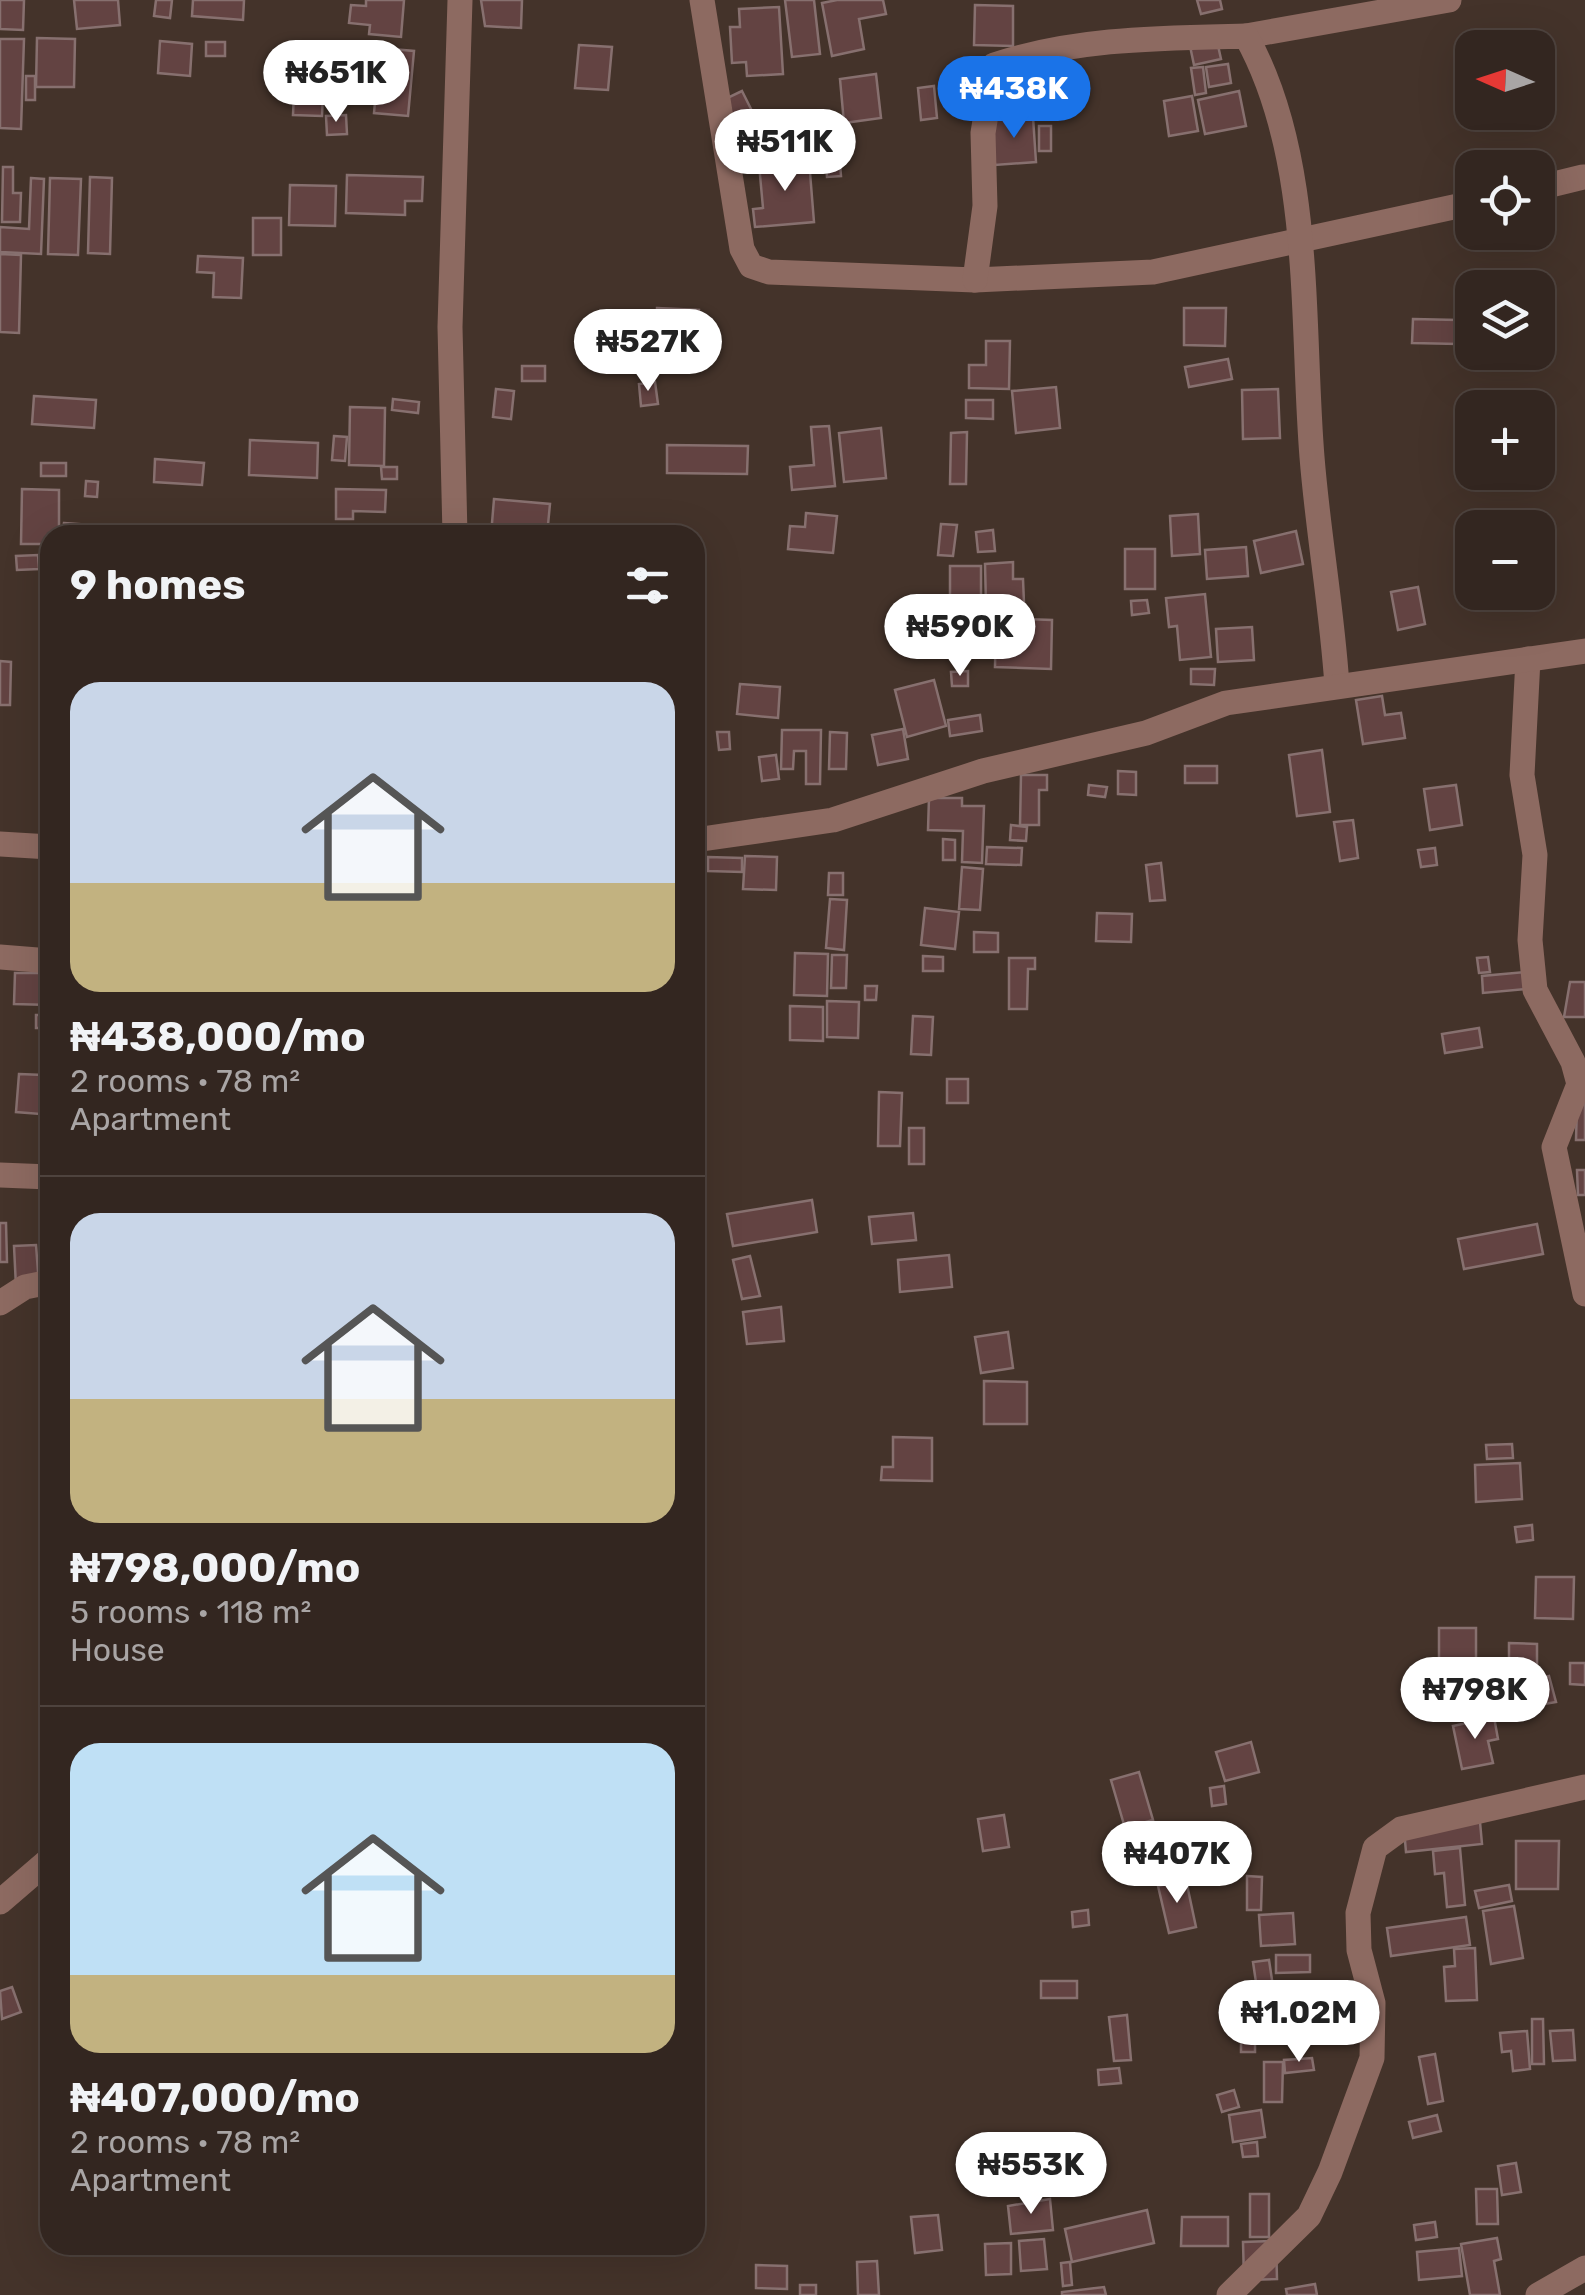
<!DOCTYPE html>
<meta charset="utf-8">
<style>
:root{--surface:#332620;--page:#3b2e29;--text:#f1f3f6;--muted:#a9a5a5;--line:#4e433e;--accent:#1a73e8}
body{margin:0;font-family:Rubik,sans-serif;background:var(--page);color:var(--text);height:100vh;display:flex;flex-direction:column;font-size:38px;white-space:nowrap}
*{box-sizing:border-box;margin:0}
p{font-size:32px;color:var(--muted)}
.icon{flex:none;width:55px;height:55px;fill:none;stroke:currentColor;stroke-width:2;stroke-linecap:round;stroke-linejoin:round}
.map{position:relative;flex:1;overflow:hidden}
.details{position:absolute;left:40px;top:525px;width:665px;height:1730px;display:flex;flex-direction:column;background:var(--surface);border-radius:30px;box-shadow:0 10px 40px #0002,0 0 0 2px var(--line)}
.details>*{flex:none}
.needle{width:65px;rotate:273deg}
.controls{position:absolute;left:1455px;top:30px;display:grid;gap:20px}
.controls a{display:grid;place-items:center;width:100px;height:100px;border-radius:20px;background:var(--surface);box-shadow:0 10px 40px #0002,0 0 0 2px var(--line);font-size:50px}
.price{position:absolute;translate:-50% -85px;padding:0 22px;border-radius:35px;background:#fff;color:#222;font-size:32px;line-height:65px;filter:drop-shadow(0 2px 5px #0008)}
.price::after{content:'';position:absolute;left:50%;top:60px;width:30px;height:22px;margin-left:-15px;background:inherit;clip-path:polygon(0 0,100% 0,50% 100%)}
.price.on{background:var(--accent);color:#fff}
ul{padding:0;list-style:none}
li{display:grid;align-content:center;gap:20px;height:530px;padding:0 30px}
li+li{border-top:2px solid var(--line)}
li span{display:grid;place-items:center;height:310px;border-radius:30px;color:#555}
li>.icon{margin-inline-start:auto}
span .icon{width:180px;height:180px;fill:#fffc;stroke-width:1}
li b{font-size:42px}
h2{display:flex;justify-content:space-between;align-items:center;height:120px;padding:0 30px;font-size:42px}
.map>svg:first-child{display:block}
.building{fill:#634342;stroke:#87706f;stroke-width:2.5}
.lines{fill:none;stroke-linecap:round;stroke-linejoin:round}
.minor{stroke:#8d6a61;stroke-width:25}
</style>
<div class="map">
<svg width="1585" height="2295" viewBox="0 0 1585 2295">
<rect width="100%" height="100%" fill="#44332a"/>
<g class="building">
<path d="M0,0H24L23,30L0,29Z"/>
<path d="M74,0H118L120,25L77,29Z"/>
<path d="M156,0H172L170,18L154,16Z"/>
<path d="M193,0H244L243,20L192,16Z"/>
<path d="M366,0H404L401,37L369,34L370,25L349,23L351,5L366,6Z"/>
<path d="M481,0H522L521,28L485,26Z"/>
<path d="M785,0H814L820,54L792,57Z"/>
<path d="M837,0H883L886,14L859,19L864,49L832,56L822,3Z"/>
<path d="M1197,0H1220L1222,9L1201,14Z"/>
<path d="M975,5L1013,6V46L974,45Z"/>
<path d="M779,7L783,74L747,76L746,62L732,63L730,27H740L739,9Z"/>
<path d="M1525,34L1527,48H1489L1488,40Z"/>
<path d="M37,38L75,39L74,87H36Z"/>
<path d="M0,39H24L21,129L0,128Z"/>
<path d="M160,41L192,44L190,76L158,73Z"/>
<path d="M1217,41L1221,59L1194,65L1190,46Z"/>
<rect x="206" y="42" width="19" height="14"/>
<path d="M579,45L612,47L608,90L575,88Z"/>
<rect x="346" y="46" width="17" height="20"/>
<path d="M380,48L414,51L408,116L374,113Z"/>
<path d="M296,49L325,50L322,116L293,115Z"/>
<path d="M1228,64L1231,83L1209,87L1206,67Z"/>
<path d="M1203,67L1206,93L1195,95L1191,68Z"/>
<path d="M876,74L881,118L844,123L840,79Z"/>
<rect x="26" y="76" width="9" height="24"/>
<path d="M934,86L937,118L921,120L918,88Z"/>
<path d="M742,91L758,123L740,132L725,99Z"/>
<path d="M1239,91L1246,126L1205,134L1198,100Z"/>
<path d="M1192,96L1198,131L1169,136L1164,101Z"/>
<path d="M346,115L347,134L327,135L326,116Z"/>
<path d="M1033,117L1036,162L995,165L992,120Z"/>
<rect x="1039" y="126" width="12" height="25"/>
<path d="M839,149L841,176L827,177L825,150Z"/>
<path d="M809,160L814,222L755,227L753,209L763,208L759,164Z"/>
<path d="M3,167H13V193H21L20,222H2Z"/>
<path d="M347,175L423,177L422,201H405V215L346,213Z"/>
<path d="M90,177L112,178L110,254L88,253Z"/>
<path d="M31,178L44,179L41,254L0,252V227L29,229Z"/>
<path d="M50,178L81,179L78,255L48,254Z"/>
<path d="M290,185L336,186L335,226L289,225Z"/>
<rect x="253" y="218" width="28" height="37"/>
<path d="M0,254L21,255L19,333L0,332Z"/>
<path d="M198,256L243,258L241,298L213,297L214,273L197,272Z"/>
<path d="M657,308L699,310L697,352L655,350Z"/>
<path d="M1184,308H1226L1225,346L1184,345Z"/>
<path d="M1413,319L1458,320V344L1412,343Z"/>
<path d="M611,335L649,336V370L611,369Z"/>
<path d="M986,341H1010L1009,389L969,388V365H986Z"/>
<path d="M1228,359L1232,379L1189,387L1185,367Z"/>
<rect x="522" y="366" width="23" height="15"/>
<path d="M655,382L658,404L641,406L639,384Z"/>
<path d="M1056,387L1060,428L1016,433L1012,391Z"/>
<path d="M496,389L514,391L511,419L493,417Z"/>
<path d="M1278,389L1280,438L1243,439L1242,390Z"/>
<path d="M34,396L96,400L94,428L32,424Z"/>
<path d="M393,399L419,402L418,413L392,410Z"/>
<path d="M966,400H993V419L966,418Z"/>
<path d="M350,407L385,408L384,466L349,465Z"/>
<path d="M829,426L835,486L792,490L790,467L814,465L811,427Z"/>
<path d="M881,428L886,478L844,482L839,433Z"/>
<path d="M967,432L966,484H950L951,433Z"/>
<path d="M334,436L347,437L345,461L332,460Z"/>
<path d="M250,440L318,443L317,478L249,475Z"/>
<path d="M667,445L748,446L747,474L667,473Z"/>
<path d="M155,459L204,463L202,485L154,482Z"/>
<rect x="41" y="463" width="25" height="13"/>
<path d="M381,467H397V479H382Z"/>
<path d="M86,481L98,482L97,497L85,496Z"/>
<path d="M22,489L59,490V535H50V544H21Z"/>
<path d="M336,489L386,490L385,512L353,511V519H336Z"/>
<path d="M494,499L550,504L547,535H491Z"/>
<path d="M806,513L837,516L833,553L788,549L790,526L805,527Z"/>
<path d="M1198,514L1200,554L1172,556L1170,516Z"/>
<path d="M64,523L90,525L89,535H63Z"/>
<path d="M941,524L957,525L953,556L938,555Z"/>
<path d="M993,530L995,551L978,552L976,532Z"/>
<path d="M1296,531L1303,564L1261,573L1254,541Z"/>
<path d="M1246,547L1248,576L1207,579L1205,550Z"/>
<rect x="1125" y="549" width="30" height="40"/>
<path d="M38,555L39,569L17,570L16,556Z"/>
<path d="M1013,562V579H1023L1024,603L986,605L985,564Z"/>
<rect x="950" y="566" width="31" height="43"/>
<path d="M1418,587L1425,624L1398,630L1391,592Z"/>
<path d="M1205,594L1211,657L1180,660L1177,626L1169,627L1166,598Z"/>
<path d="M1147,600L1149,613L1132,615L1131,601Z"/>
<path d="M996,618L1052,620L1051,669L995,667Z"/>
<path d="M938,620L977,621L976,652L937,651Z"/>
<path d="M1252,627L1254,660L1218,662L1216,629Z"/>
<path d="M45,655L50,656V690L42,689Z"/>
<path d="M0,661L11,662L10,705H0Z"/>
<path d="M1191,669H1215L1214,685L1191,684Z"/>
<path d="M968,671V686H952L951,672Z"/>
<path d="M934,680L946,726L907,737L895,690Z"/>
<path d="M740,684L780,687L778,718L737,714Z"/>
<path d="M1382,696L1385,715L1401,713L1405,738L1363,744L1356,700Z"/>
<path d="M980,715L982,731L950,736L948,720Z"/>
<path d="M903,729L908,759L878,765L872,735Z"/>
<path d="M782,730H821L820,784H806V751H794L793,769H781Z"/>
<path d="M717,732H729L730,749L719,750Z"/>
<path d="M830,732L847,733L846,769H829Z"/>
<path d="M1322,750L1330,812L1297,816L1289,755Z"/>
<path d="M776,755L779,779L762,781L759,757Z"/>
<rect x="1185" y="766" width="32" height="17"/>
<path d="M1118,771L1136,772V795L1118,794Z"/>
<rect x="695" y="774" width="6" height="30"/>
<path d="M1021,775H1047V790H1039V825H1020Z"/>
<path d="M1089,785L1107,787L1105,797L1088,795Z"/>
<path d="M1456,785L1462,825L1430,830L1424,789Z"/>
<path d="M929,798H962V806H984L982,863L962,862L963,831L928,830Z"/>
<path d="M1353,820L1358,858L1340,861L1334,822Z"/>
<path d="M1011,825L1027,827L1026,841L1010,840Z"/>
<path d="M943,839L955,840V860H943Z"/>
<path d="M987,847L1022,848L1021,865L986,864Z"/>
<path d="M1435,848L1437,865L1421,867L1418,850Z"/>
<path d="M745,856L777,857L776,890L743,889Z"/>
<path d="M708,857L742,858V872L708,871Z"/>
<path d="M1161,863L1165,900L1150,901L1146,865Z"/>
<path d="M962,867L983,869L980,910L959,909Z"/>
<path d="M829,873H843V895H828Z"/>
<path d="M830,899L847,900L844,950L826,948Z"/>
<path d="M925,908L959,912L955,949L921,945Z"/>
<path d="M1097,913L1132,914L1131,942L1096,941Z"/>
<path d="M974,932L998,933V952H974Z"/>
<path d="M795,953L828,954L827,996L794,995Z"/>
<path d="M832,955H847L846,988H831Z"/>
<path d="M923,956L943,957V971H923Z"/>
<path d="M1488,957L1490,972L1479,973L1477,958Z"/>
<path d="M1009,958H1035V969H1028L1027,1009H1009Z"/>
<path d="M1525,972L1527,989L1483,993L1482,976Z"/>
<path d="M15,973H50V1005L14,1004Z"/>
<path d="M1570,982H1585V1017H1564Z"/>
<path d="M865,986H877L876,1000H865Z"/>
<path d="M827,1001L859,1002L858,1038L827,1037Z"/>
<path d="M790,1006L823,1007V1041L790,1040Z"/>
<rect x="36" y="1015" width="12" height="13"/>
<path d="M913,1016L933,1017L931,1055L911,1054Z"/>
<path d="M1479,1028L1482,1047L1445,1053L1442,1034Z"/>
<path d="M19,1074L43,1075L40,1114L16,1112Z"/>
<rect x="947" y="1079" width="21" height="24"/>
<path d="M879,1092L902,1093L900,1146H878Z"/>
<path d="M1577,1104H1585V1140H1576Z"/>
<rect x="909" y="1128" width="15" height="36"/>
<path d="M1577,1170H1585V1195H1578Z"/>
<path d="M812,1200L817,1232L733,1246L727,1214Z"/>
<path d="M913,1213L916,1240L872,1244L869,1217Z"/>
<path d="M0,1223H6L7,1262H0Z"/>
<path d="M1537,1224L1543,1254L1464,1269L1458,1239Z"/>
<path d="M36,1245L39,1285L16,1287L14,1246Z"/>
<path d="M949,1255L952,1287L900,1292L898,1260Z"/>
<path d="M750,1256L760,1296L742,1299L733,1260Z"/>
<path d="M781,1307L784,1341L747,1344L743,1312Z"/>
<path d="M1008,1332L1013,1368L981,1373L975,1337Z"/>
<path d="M984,1381L1027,1382V1424H984Z"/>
<path d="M893,1437L932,1438V1481L881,1480L882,1467H893Z"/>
<path d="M1512,1444L1513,1458L1487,1459L1486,1445Z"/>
<path d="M1520,1463L1522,1499L1476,1502L1475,1465Z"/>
<path d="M1532,1525L1533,1540L1517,1542L1515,1527Z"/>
<path d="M1536,1577H1574L1573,1619L1535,1618Z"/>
<rect x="1439" y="1628" width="37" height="42"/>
<path d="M1509,1643L1537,1644V1665L1509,1664Z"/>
<path d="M1570,1663H1585V1685L1570,1684Z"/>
<path d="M1549,1676L1556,1702L1544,1704L1538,1679Z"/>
<path d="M1494,1717L1498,1739L1488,1741L1493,1763L1462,1769L1453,1726Z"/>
<path d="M1251,1742L1259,1772L1225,1781L1216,1752Z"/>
<path d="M1139,1772L1153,1820L1125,1828L1111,1780Z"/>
<path d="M1224,1786L1226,1804L1212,1806L1210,1788Z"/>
<path d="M1004,1815L1009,1847L983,1851L978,1819Z"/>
<path d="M1480,1822L1482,1844L1406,1852L1404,1829Z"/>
<path d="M1516,1841H1559L1558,1889H1516Z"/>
<path d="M1460,1848L1465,1905L1447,1907L1444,1873L1435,1874L1433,1851Z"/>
<path d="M1247,1876L1262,1877L1261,1910H1247Z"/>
<path d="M1186,1880L1196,1927L1169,1933L1158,1886Z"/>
<path d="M1509,1885L1512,1901L1479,1908L1475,1891Z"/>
<path d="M1514,1906L1523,1958L1491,1964L1483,1911Z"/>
<path d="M1088,1910L1089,1925L1073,1927L1072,1912Z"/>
<path d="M1293,1913L1295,1944L1261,1946L1259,1915Z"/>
<path d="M1466,1917L1470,1945L1391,1956L1387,1928Z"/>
<path d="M1475,1948L1477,2000L1446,2001L1444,1967L1455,1966L1454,1949Z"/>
<path d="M1276,1955H1310V1972L1276,1973Z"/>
<path d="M1269,1960L1274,1993L1258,1996L1253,1962Z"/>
<rect x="1041" y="1981" width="36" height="17"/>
<path d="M12,1987L21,2012L2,2019L0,1991Z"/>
<path d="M1302,2007L1304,2019L1289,2022L1287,2010Z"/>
<path d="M1127,2015L1131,2060L1114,2061L1109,2017Z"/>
<path d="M1532,2019H1543L1544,2064H1532Z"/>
<rect x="1241" y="2020" width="14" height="32"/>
<path d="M1573,2030L1575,2060L1553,2061L1550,2031Z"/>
<path d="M1527,2031L1530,2069L1513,2071L1511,2051L1502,2052L1500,2033Z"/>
<path d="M1435,2054L1443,2101L1428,2104L1419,2057Z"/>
<path d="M1312,2058L1314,2070L1285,2073L1284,2060Z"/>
<path d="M1264,2062H1283L1282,2102H1264Z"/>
<path d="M1119,2068L1121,2083L1099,2085L1098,2070Z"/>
<path d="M1234,2090L1239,2107L1222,2112L1217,2095Z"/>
<path d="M1261,2110L1265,2137L1233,2142L1229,2115Z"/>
<path d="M1437,2115L1441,2131L1413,2138L1409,2122Z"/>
<path d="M1257,2142L1258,2156L1243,2157L1241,2144Z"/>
<path d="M1516,2163L1521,2192L1502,2195L1498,2166Z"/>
<path d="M1476,2189H1497L1498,2224H1477Z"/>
<rect x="1250" y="2194" width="19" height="43"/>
<path d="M1050,2199L1053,2230L1011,2234L1008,2206Z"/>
<path d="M1147,2210L1154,2243L1072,2262L1065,2229Z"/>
<path d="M938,2215L942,2250L915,2253L911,2217Z"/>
<path d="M1182,2217H1228V2246H1181Z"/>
<path d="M1435,2222L1437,2237L1416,2240L1414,2225Z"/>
<path d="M1497,2238L1501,2259L1494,2261L1500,2295H1470L1461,2244Z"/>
<path d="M1044,2239L1047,2269L1021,2271L1019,2241Z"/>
<path d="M1276,2241L1277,2279L1244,2280L1243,2242Z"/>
<path d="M1011,2243V2274L986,2275L985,2244Z"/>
<path d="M1459,2248L1462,2276L1419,2280L1417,2252Z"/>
<path d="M877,2261L879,2295H858L857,2262Z"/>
<path d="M1070,2262L1072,2285L1063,2286L1061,2263Z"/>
<path d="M756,2265L787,2266V2289L756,2288Z"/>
<path d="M1315,2284L1317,2295H1287L1286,2289Z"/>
<rect x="800" y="2285" width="16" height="10"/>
<path d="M1104,2287L1106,2295H1062V2292Z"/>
</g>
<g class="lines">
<g class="minor">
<path d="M702,0L742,249L751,266L769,272L975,280L1153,272L1472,203"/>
<path d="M1246,36L1449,0"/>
<path d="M1538,188L1583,177"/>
<path d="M975,280L985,206L983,133L994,65C1075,38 1161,38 1246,36C1314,158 1301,322 1312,457C1318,533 1332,609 1337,686"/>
<path d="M455,535L450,327L460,0"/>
<path d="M1528,659L1522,775L1535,855L1530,940L1535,990L1573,1062L1579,1084L1554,1147L1585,1294"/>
<path d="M695,840L833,820L983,771L1146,733L1226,703L1585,651"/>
<path d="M0,844L50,847"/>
<path d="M0,957L50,961"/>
<path d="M0,1175L50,1177"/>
<path d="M0,1303L25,1287L50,1282"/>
<path d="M0,1902L50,1859"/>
<path d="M1229,2295L1309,2216L1330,2172L1372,2058L1373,2003L1359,1950L1358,1913L1375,1848L1401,1829L1585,1787"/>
<path d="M1538,2295L1585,2268"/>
</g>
</g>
</svg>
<div class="controls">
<a><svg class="needle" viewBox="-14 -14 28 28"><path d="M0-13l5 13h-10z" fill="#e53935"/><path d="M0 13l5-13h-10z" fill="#a9a5a5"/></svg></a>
<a><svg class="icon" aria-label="locate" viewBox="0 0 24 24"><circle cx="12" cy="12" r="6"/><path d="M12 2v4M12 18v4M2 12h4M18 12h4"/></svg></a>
<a><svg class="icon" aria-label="layers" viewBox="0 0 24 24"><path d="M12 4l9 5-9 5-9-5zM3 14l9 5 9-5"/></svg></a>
<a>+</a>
<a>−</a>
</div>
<b class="price" style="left:336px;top:125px">₦651K</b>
<b class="price on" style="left:1014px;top:141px">₦438K</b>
<b class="price" style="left:785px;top:194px">₦511K</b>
<b class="price" style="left:648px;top:394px">₦527K</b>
<b class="price" style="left:960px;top:679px">₦590K</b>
<b class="price" style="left:1475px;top:1742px">₦798K</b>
<b class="price" style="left:1177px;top:1906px">₦407K</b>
<b class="price" style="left:1299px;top:2065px">₦1.02M</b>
<b class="price" style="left:1031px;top:2217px">₦553K</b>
<section class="details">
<h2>9 homes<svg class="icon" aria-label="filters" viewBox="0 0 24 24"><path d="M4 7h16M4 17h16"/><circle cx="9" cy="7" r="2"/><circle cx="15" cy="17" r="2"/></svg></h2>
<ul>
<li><span style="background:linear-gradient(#c9d6e8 65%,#c2b280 0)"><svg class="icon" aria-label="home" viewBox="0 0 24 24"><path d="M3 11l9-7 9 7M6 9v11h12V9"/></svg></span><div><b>₦438,000/mo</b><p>2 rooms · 78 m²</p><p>Apartment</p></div></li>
<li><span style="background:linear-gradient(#c9d6e8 60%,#c2b280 0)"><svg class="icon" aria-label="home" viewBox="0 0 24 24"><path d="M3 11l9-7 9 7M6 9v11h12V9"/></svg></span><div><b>₦798,000/mo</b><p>5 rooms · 118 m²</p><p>House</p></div></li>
<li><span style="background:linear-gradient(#bfe0f5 75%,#c2b280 0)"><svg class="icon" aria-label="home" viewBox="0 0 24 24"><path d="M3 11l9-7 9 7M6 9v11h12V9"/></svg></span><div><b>₦407,000/mo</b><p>2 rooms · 78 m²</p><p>Apartment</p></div></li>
</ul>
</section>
</div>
